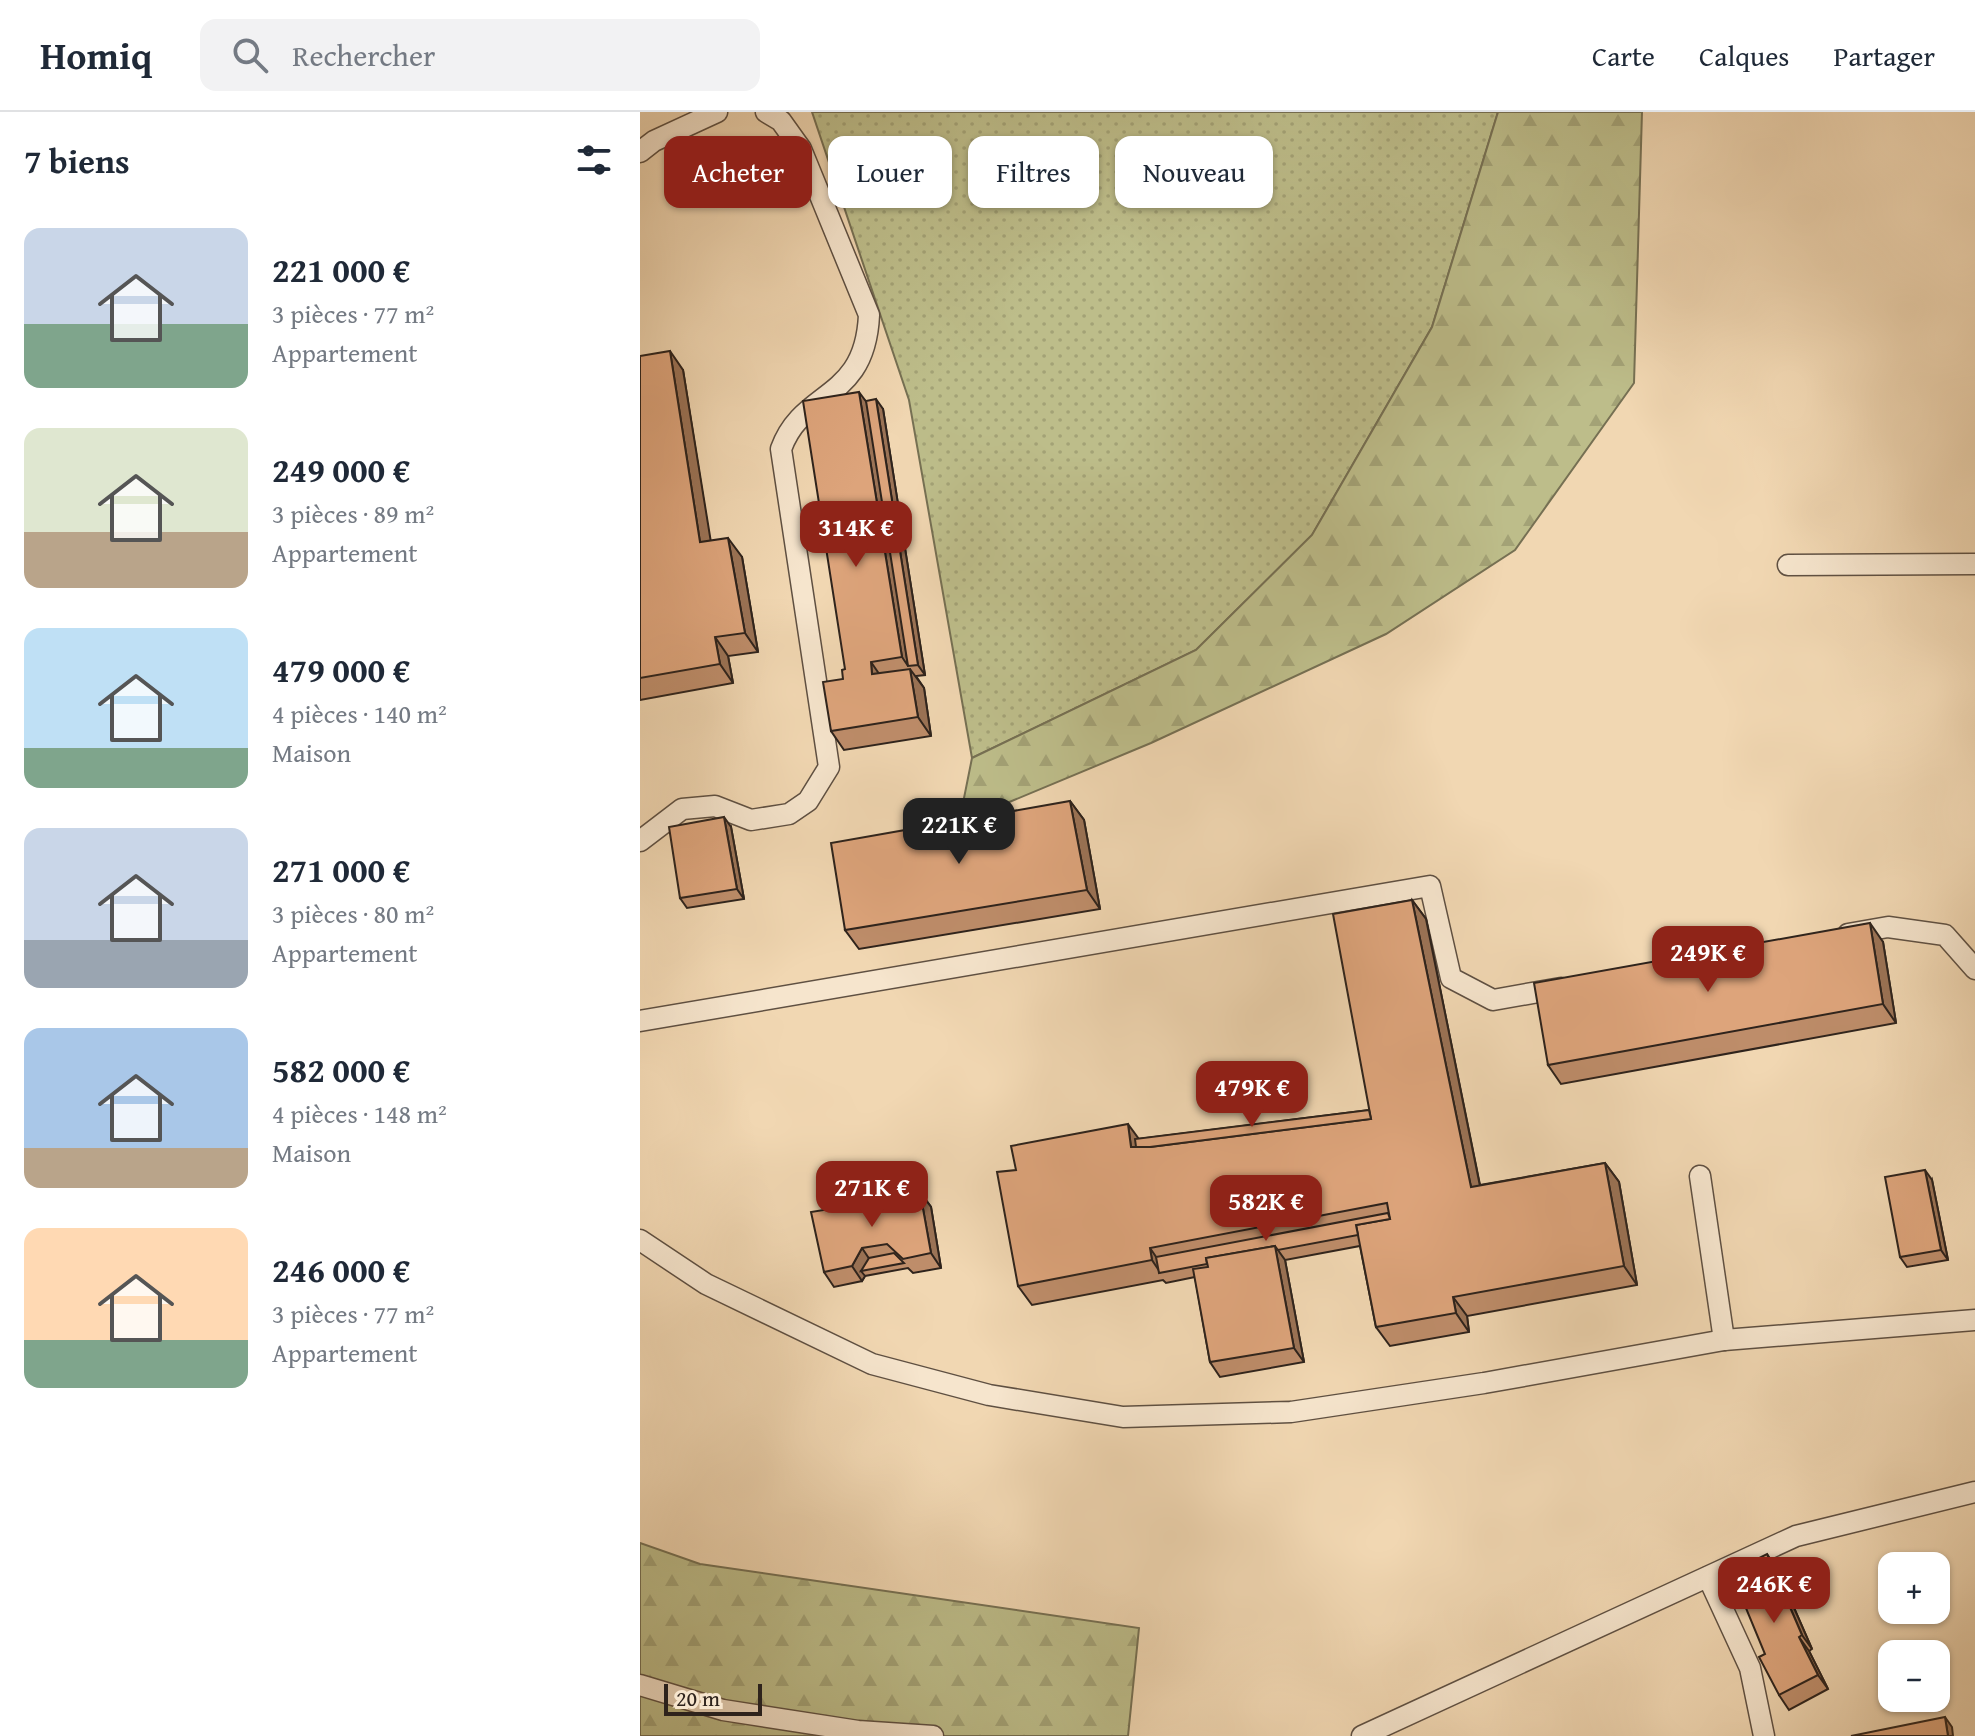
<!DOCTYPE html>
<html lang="fr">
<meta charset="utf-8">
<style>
:root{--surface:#fff;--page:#f2f2f3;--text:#1f2937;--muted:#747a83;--line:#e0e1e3;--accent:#8f2418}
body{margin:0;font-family:"Gentium Book Plus",serif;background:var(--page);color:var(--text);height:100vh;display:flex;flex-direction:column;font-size:30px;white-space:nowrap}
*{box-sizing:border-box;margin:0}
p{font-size:26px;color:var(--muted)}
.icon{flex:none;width:44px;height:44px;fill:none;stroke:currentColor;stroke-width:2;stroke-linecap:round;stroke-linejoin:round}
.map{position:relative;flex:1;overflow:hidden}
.sheet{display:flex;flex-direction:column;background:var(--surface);width:640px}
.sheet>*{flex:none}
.banner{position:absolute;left:24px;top:24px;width:760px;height:72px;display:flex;gap:16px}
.controls{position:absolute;left:1238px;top:1440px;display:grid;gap:16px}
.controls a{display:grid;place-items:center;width:72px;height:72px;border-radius:16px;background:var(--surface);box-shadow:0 2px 6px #0004;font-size:40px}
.scale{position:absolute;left:24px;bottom:20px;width:98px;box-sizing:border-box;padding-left:8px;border:4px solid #2e231c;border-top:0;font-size:22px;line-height:28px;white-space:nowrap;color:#2e231c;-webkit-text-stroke:6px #f6e5cd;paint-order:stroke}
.price{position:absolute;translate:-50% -68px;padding:0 18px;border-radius:16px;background:var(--accent);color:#fff;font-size:26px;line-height:52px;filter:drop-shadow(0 2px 4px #0008)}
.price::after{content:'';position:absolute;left:50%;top:48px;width:24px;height:18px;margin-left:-12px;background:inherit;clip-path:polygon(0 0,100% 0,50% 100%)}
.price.current{background:#222;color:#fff}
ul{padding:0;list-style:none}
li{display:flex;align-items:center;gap:24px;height:200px;padding:0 24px}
li span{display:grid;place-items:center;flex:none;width:224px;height:160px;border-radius:16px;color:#555}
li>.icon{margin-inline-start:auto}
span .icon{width:96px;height:96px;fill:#fffc;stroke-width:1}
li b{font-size:34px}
h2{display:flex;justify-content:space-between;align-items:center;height:96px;padding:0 24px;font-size:34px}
.tag{padding:0 28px;border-radius:16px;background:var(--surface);box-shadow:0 2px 6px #0004;font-size:28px;line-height:72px}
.tag.current{background:var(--accent);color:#fff}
header{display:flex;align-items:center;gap:48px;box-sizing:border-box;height:112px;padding:0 40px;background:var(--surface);border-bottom:2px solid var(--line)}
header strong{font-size:38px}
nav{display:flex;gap:44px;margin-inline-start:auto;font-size:28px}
.search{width:560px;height:72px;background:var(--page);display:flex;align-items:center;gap:20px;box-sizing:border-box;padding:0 28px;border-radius:16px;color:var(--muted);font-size:30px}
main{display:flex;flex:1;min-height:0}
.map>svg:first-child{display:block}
.grass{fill:url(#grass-dots);stroke:#767053;stroke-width:2}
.forest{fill:url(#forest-firs);stroke:#767053;stroke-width:2}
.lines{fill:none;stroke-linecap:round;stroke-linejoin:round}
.service-casing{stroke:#5f5042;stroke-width:23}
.service{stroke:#f6e5cd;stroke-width:20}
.wall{fill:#be8d6a;stroke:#2e231c;stroke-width:2}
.shaded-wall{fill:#9b7356;stroke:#2e231c;stroke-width:2}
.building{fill:#dda47b;stroke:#2e231c;stroke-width:2}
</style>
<header>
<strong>Homiq</strong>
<div class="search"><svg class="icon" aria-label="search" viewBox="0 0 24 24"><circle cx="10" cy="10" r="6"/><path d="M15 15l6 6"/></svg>Rechercher</div>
<nav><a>Carte</a><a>Calques</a><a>Partager</a></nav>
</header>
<main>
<section class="sheet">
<h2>7 biens<svg class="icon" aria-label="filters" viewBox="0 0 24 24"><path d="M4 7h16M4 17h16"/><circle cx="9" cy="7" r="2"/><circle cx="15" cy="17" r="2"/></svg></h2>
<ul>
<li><span style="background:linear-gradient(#c9d6e8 60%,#7fa58c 0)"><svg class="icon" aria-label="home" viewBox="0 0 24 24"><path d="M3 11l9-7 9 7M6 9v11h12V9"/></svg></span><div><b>221 000 €</b><p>3 pièces · 77 m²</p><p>Appartement</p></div></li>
<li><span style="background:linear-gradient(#dfe7d0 65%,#b9a48a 0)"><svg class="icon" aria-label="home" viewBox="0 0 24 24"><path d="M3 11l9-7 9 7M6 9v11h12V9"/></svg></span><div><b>249 000 €</b><p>3 pièces · 89 m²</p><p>Appartement</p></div></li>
<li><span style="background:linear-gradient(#bfe0f5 75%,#7fa58c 0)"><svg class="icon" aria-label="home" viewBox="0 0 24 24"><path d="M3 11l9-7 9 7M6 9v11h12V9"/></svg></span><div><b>479 000 €</b><p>4 pièces · 140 m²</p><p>Maison</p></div></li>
<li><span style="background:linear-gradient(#c9d6e8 70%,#9aa5b1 0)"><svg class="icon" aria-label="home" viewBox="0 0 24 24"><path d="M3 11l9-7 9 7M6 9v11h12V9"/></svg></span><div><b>271 000 €</b><p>3 pièces · 80 m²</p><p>Appartement</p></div></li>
<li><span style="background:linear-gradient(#a9c7e8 75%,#b9a48a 0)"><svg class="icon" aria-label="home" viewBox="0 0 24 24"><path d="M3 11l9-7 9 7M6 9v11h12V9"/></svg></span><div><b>582 000 €</b><p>4 pièces · 148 m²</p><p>Maison</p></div></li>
<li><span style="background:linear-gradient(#ffd9b3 70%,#7fa58c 0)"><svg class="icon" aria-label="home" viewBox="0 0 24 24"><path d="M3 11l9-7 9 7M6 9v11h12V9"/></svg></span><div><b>246 000 €</b><p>3 pièces · 77 m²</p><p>Appartement</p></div></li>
</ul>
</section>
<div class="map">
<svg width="1335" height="1624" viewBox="0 0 1335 1624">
<defs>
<pattern id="grass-dots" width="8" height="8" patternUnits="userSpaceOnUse" patternTransform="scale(2)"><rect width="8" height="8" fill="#bdbd8a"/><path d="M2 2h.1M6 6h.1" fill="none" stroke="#a3a276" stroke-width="1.8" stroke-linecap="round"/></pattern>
<pattern id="forest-firs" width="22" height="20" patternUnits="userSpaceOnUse" patternTransform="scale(2)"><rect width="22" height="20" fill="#bdbd8a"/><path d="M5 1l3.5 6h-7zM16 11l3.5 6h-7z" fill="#a3a276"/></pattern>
</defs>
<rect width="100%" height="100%" fill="#f1d7b2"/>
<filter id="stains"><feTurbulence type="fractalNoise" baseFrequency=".0025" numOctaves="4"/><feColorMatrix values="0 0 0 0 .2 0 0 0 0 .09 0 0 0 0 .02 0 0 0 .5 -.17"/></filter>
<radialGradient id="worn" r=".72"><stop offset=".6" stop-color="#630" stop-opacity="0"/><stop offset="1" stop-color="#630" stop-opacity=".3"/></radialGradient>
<path class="grass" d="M172,0H858L792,215L672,423L556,538L332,646L269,288Z"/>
<g class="forest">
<path d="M858,0H1002L994,271L875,438L746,522L511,631L319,711L332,646L556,538L672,423L792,215Z"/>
<path d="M0,1431L60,1452L499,1516L488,1624H0Z"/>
</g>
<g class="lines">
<g class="service-casing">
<g id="service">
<path d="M0,40L14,29L77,0"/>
<path d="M1148,453L1335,452"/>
<path d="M0,729L42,697L75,694L111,708L149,702L168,689L189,655L141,337C163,276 225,290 229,203L161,37L141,9L126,0"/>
<path d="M1208,822L1248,815L1305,823L1335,857"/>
<path d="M0,909L790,774L811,866L853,888L921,876"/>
<path d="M1060,1064L1084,1228"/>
<path d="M0,1128L66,1172L232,1252L349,1283L483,1305L651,1300L844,1271L1084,1228L1335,1208"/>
<path d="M1068,1465L1110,1556L1124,1624"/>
<path d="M0,1573L83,1598L218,1619L293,1624"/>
<path d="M722,1624L1156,1424L1335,1380"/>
</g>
</g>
<use href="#service" class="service"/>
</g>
<g class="wall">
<path d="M0,244L43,258L70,429L102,445L118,540L88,544L93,571L0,588Z"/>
<path d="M226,289L243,297L285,563L276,564L284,576L291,624L204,638L191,619L205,557Z"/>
<path d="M430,689L444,708L460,797L219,837L205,818Z"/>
<path d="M91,715L104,787L47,796L40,786Z"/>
<path d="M772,788L786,807L840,1073L965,1051L979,1070L997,1173L827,1204L829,1220L750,1234L736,1215L720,1134L645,1148L664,1250L580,1265L570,1250L555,1165L526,1171L523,1168L392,1193L378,1174L376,1058L498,1027L729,998Z"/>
<path d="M1243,830L1256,911L921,972L908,953Z"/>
<path d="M1292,1068L1308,1148L1267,1155L1260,1145Z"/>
<path d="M280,1080L291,1095L301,1156L273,1161L268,1156L225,1164L222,1169L194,1175L184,1160L233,1090Z"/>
<path d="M1137,1457L1172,1537L1169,1539L1188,1577L1149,1598L1139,1583Z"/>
</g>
<g class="shaded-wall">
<path d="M30,239L43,258L74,449L60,430Z"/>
<path d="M219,280L233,299L268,554L262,545Z"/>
<path d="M236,287L243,297L285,563L278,553Z"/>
<path d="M88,426L102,445L118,540L105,521Z"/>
<path d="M75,525L88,544L93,571L80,552Z"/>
<path d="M231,550L244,569L232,562Z"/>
<path d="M270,557L284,576L291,624L278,605Z"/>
<path d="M430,689L444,708L460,797L447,778Z"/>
<path d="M84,705L91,715L104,787L97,777Z"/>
<path d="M772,788L786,807L844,1094L831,1075Z"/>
<path d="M1230,811L1243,830L1256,911L1243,892Z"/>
<path d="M488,1012L501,1030L503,1044L491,1035Z"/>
<path d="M965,1051L979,1070L997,1173L984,1154Z"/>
<path d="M1285,1058L1292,1068L1308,1148L1301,1138Z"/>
<path d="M280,1080L291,1095L301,1156L291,1141Z"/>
<path d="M635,1134L645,1148L664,1250L654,1236Z"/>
<path d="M222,1136L232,1151L221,1159L225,1164L222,1169L212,1154Z"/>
<path d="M510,1136L523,1155L520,1160L512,1148Z"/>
<path d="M813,1185L827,1204L829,1220L816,1201Z"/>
<path d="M1127,1442L1137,1457L1172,1537L1162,1523Z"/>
<path d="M1159,1525L1169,1539L1188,1577L1178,1563Z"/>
<path d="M1305,1605L1312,1615L1313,1624H1308Z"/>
</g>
<g class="building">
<path d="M30,239L60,430L88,426L105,521L75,525L80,552L0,566V244Z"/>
<path d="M219,280L262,545L231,550L232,562L270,557L278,605L191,619L183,570L203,567L202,558L205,557L163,289Z"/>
<path d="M236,287L278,553L268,554L226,289Z"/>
<path d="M430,689L447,778L205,818L191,731Z"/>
<path d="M84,705L97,777L40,786L29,715Z"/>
<path d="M772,788L831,1075L965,1051L984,1154L813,1185L816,1201L736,1215L716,1113L750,1107L747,1091L510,1136L512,1148L378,1174L357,1060L376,1058L371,1034L488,1012L491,1035H510L731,1007L693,802Z"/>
<path d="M1230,811L1243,892L908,953L894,871Z"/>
<path d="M729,998L731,1007L510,1035H496L495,1027Z"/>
<path d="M1285,1058L1301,1138L1260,1145L1245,1065Z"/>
<path d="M249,1079L250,1086L280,1080L291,1141L263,1147L247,1132L222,1136L212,1154L184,1160L171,1100L233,1090L232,1082Z"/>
<path d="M748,1101L750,1107L716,1113L718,1123L638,1138L635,1134L566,1146L567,1152L519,1161L516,1145Z"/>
<path d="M635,1134L654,1236L570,1250L553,1157L568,1155L566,1146Z"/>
<path d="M254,1141L264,1151L221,1159L229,1146Z"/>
<path d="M1127,1442L1162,1523L1159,1525L1178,1563L1139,1583L1119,1545L1125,1542L1091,1460Z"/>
<path d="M1305,1605L1308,1624H1211Z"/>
</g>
<rect width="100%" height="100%" filter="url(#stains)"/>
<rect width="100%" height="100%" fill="url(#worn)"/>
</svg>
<div class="controls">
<a>+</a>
<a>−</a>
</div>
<div class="scale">20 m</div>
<b class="price" style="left:216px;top:457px">314K €</b>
<b class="price current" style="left:319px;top:754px">221K €</b>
<b class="price" style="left:1068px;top:882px">249K €</b>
<b class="price" style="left:612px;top:1017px">479K €</b>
<b class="price" style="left:232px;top:1117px">271K €</b>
<b class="price" style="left:626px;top:1131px">582K €</b>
<b class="price" style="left:1134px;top:1513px">246K €</b>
<div class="banner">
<a class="tag current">Acheter</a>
<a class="tag">Louer</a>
<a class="tag">Filtres</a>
<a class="tag">Nouveau</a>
</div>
</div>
</main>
